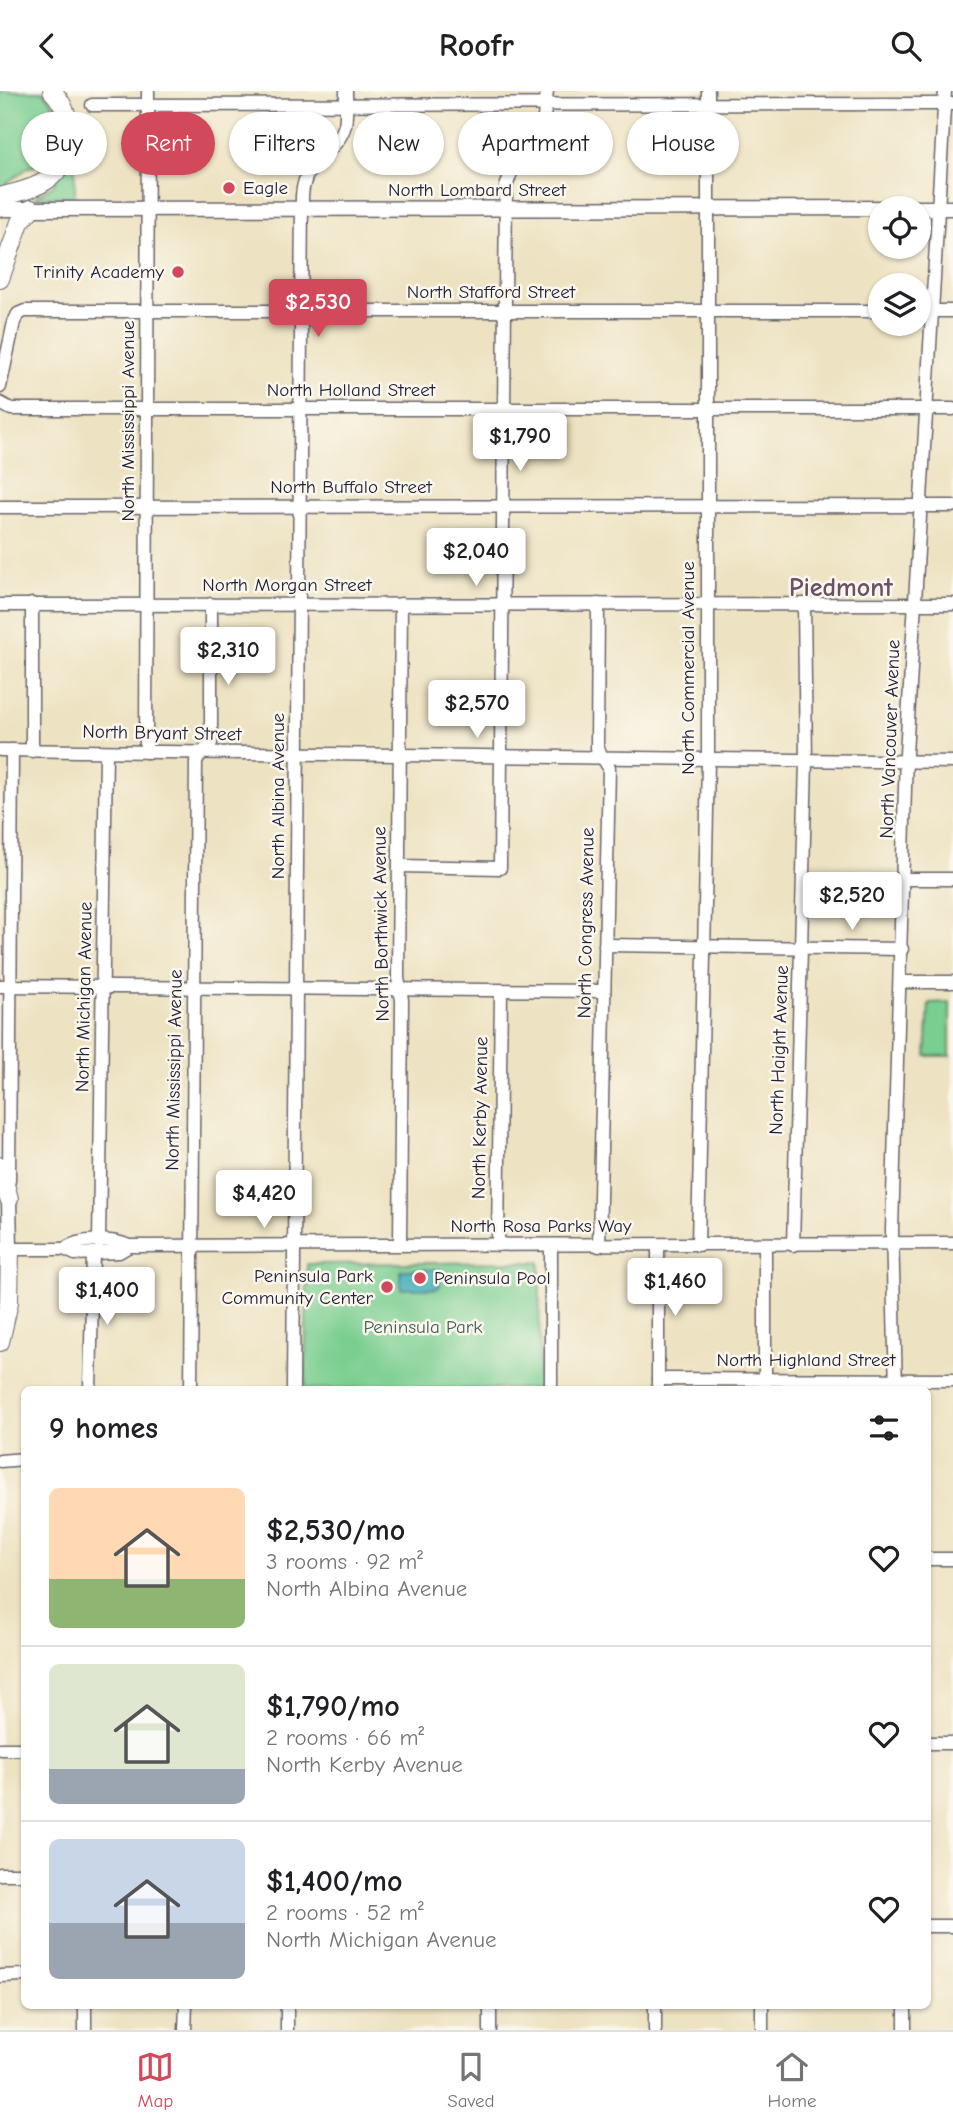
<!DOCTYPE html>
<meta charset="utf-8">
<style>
:root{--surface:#fff;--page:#f2f2f2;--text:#202124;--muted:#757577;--line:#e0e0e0;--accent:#d1495b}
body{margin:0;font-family:"Comic Neue",sans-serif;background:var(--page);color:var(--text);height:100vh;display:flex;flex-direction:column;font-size:26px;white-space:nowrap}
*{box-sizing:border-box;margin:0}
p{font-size:23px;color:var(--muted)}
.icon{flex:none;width:38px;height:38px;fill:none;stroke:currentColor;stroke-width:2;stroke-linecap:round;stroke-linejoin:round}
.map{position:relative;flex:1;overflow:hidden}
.details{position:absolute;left:21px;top:1295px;width:910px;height:623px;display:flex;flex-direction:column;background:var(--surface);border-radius:10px;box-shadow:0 2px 5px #0004}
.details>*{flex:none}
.banner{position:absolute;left:21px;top:21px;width:912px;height:63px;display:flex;gap:14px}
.tools{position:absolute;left:868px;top:105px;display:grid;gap:14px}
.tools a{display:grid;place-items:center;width:63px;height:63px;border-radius:50%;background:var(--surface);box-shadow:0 2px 5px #0004;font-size:35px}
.price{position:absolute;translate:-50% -60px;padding:0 16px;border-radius:7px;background:#fff;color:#222;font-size:23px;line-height:46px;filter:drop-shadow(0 2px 4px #0008)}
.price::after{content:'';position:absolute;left:50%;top:42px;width:21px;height:16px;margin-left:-10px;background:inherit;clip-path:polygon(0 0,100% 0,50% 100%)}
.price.on{background:var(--accent);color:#fff}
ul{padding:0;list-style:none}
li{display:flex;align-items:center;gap:21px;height:175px;padding:0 28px}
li+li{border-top:2px solid var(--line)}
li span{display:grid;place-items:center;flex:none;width:196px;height:140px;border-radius:10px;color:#555}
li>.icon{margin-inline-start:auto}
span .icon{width:84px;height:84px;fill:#fffc;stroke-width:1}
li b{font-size:30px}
h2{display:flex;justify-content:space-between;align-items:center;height:84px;padding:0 28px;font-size:30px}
.pill{padding:0 24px;border-radius:32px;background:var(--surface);box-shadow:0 2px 5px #0004;font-size:24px;line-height:63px}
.pill.on{background:var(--accent);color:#fff}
header{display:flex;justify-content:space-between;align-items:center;height:91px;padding:0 28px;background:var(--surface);font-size:32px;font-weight:700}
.menu{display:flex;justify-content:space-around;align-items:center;height:98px;border-top:2px solid var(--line);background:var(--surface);font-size:19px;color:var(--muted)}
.menu a{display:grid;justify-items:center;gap:4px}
.menu .on{color:var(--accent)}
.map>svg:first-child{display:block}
.green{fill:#7ace90;stroke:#4e7866;stroke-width:2}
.water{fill:#3bacb7;stroke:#2e6779;stroke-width:2}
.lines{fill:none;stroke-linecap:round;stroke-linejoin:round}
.minor-casing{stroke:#69656a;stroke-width:15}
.major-casing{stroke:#69656a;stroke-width:17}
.highway-casing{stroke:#69656a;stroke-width:20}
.minor{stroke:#fff;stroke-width:12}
.major{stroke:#fff;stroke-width:14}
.highway{stroke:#fff;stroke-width:18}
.poi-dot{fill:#d1495b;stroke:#fbf7ec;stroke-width:2.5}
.labels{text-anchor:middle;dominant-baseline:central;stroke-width:5;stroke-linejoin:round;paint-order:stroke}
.poi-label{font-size:19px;fill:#22223b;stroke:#fbf7ec;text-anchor:start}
.street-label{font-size:19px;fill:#22223b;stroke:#fbf7ec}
.park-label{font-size:19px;fill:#415e59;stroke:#fbf7ec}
.district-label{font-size:26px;font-weight:bold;fill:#6a5068;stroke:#fbf7ec}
</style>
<header><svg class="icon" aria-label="back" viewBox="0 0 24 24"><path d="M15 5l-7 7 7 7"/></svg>Roofr<svg class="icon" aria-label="search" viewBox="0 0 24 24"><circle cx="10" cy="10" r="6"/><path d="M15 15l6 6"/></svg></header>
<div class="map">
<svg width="953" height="1939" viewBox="0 0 953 1939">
<rect width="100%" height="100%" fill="#fbf7ec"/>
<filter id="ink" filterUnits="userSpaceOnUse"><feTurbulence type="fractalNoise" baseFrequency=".0143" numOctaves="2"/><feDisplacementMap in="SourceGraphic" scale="14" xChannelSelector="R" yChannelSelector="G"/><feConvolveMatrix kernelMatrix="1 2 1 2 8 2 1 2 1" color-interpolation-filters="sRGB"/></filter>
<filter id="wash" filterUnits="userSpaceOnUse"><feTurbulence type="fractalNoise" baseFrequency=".00686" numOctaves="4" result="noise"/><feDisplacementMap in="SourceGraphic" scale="28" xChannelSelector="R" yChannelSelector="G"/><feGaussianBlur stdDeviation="1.57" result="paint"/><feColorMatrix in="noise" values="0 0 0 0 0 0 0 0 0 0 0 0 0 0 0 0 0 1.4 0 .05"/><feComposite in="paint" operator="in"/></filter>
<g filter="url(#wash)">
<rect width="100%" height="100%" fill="#ede2c1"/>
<g class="green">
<path d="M0,0H42C65,20 64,47 54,72L29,76L7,92L6,98H0Z"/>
<path d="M75,62V106H35L53,94Z"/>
<path d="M950,911V965H926L929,912Z"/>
<path d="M540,1171L539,1298H305L307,1173Z"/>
</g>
<path class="water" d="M440,1178V1195L436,1198H401V1179Z"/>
</g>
<g filter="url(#ink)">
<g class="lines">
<g class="minor-casing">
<g id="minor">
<path d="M92,14L953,13"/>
<path d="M919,220H953"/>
<path d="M0,296L14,231L18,223L25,220H880"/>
<path d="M0,312L11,318H953"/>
<path d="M0,416L953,415"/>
<path d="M598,513L597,657L609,677L599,1155"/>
<path d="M0,514L953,513"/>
<path d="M0,659L953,671"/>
<path d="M32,660V513"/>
<path d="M146,661L148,0"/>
<path d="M399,775L500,777L506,96L514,73L542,44L547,0"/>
<path d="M904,788H953"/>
<path d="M605,854L902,858"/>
<path d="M901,891H953"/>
<path d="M0,895L604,900"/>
<path d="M9,1090L12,659"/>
<path d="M99,1151L106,661"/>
<path d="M400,1153L402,909L398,887L401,513"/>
<path d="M498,1154L501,900"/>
<path d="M698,1154L708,670V0"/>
<path d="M793,1154L806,671L804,513"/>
<path d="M10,1158H64L75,1163L119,1161L129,1155"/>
<path d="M64,1158C79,1147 111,1147 129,1155L953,1152"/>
<path d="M658,1288L953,1289"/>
<path d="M90,1298L93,1162"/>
<path d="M191,1298L196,669L211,652V513"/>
<path d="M293,1298L302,105C305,63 337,65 345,34C347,24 346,11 346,0"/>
<path d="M551,1298V1155"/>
<path d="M658,1298V1155"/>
<path d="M765,1298V1154"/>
<path d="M896,1298L892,1139L906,663L945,0"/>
<path d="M0,1370L24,1368"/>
<path d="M928,1468H953"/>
<path d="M928,1652H953"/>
<path d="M0,1658H24"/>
<path d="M0,1783H24"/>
<path d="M928,1835H953"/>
<path d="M0,1885L24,1884"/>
<path d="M905,1914V1939"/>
<path d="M85,1939V1914"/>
<path d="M185,1939L186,1914"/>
<path d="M287,1939V1914"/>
<path d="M490,1939V1914"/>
<path d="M655,1939V1914"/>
<path d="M762,1939V1914"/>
</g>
</g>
<g class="major-casing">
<g id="major">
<path d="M0,118L953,117"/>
<path d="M0,1158H10L9,1108"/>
</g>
</g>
<g class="highway-casing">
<g id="highway">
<path d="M0,106C16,101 33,99 47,89C76,69 76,24 52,0"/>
<path d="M0,188L20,131L31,118"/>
<path d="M0,1075L9,1108"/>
<path d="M0,1251L9,1211L10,1158"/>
</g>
</g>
<use href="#minor" class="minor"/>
<use href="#major" class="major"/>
<use href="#highway" class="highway"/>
</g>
</g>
<g class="poi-dot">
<circle cx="229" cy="97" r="7"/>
<circle cx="178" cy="181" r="7"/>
<circle cx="420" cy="1187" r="7"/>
<circle cx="387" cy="1196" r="7"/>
</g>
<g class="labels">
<g class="poi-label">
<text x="243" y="97">Eagle</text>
<text x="164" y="181" text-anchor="end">Trinity Academy</text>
<text x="373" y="1185" text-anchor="end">Peninsula Park<tspan x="373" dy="22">Community Center</tspan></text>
<text x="434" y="1187">Peninsula Pool</text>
</g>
<g class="street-label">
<text x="477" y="99">North Lombard Street</text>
<text x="491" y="201">North Stafford Street</text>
<text x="351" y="299">North Holland Street</text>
<text transform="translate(128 330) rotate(-90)">North Mississippi Avenue</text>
<text x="351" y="396">North Buffalo Street</text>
<text x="287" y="494">North Morgan Street</text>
<text transform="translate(688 577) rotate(-90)">North Commercial Avenue</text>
<text transform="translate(162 642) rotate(1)">North Bryant Street</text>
<text transform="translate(890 648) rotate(-88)">North Vancouver Avenue</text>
<text transform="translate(278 705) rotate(-90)">North Albina Avenue</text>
<text transform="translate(586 832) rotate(-89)">North Congress Avenue</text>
<text transform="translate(381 833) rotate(-91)">North Borthwick Avenue</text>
<text transform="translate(84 906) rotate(-89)">North Michigan Avenue</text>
<text transform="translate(779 959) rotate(-88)">North Haight Avenue</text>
<text transform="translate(174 979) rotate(-89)">North Mississippi Avenue</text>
<text transform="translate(480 1027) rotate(-89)">North Kerby Avenue</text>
<text x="541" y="1135">North Rosa Parks Way</text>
<text x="806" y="1269">North Highland Street</text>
</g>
<g class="park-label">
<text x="423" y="1236">Peninsula Park</text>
</g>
<g class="district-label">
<text x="841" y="497">Piedmont</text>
</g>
</g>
</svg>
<div class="tools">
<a><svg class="icon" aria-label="locate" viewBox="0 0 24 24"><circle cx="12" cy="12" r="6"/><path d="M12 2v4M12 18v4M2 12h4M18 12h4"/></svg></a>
<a><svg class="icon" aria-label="layers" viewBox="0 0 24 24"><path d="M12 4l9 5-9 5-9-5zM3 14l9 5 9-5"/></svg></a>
</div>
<b class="price on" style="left:318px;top:248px">$2,530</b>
<b class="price" style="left:520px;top:382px">$1,790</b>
<b class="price" style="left:476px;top:497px">$2,040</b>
<b class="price" style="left:228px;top:596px">$2,310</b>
<b class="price" style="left:477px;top:649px">$2,570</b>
<b class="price" style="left:852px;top:841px">$2,520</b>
<b class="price" style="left:264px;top:1139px">$4,420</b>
<b class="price" style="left:675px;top:1227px">$1,460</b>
<b class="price" style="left:107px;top:1236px">$1,400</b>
<div class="banner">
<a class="pill">Buy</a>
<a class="pill on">Rent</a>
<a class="pill">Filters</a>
<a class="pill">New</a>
<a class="pill">Apartment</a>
<a class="pill">House</a>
</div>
<section class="details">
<h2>9 homes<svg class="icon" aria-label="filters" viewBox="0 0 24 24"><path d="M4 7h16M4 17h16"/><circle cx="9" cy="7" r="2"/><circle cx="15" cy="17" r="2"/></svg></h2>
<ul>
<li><span style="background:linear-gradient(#ffd9b3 65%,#8fb573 0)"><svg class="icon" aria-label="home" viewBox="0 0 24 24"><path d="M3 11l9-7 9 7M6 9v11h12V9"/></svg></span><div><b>$2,530/mo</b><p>3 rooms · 92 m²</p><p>North Albina Avenue</p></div><svg class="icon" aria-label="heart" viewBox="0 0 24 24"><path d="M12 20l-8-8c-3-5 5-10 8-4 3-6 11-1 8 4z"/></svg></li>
<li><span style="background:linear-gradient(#dfe7d0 75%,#9aa5b1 0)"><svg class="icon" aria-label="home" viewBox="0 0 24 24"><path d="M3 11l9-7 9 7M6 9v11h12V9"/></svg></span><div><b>$1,790/mo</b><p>2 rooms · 66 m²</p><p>North Kerby Avenue</p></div><svg class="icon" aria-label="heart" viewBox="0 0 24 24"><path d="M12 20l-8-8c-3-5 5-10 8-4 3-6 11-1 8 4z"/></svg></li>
<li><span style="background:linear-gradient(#c9d6e8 60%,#9aa5b1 0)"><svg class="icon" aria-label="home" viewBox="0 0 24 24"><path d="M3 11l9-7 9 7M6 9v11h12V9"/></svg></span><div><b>$1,400/mo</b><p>2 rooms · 52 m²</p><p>North Michigan Avenue</p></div><svg class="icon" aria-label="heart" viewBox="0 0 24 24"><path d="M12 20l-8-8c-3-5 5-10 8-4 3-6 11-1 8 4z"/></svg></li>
</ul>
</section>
</div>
<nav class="menu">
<a class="on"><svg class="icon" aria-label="map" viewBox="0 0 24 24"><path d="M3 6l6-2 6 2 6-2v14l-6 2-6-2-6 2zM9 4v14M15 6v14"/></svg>Map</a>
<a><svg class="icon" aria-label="saved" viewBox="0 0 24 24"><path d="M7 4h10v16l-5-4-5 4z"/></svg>Saved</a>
<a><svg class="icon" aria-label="home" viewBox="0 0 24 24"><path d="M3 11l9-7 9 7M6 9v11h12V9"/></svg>Home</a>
</nav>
